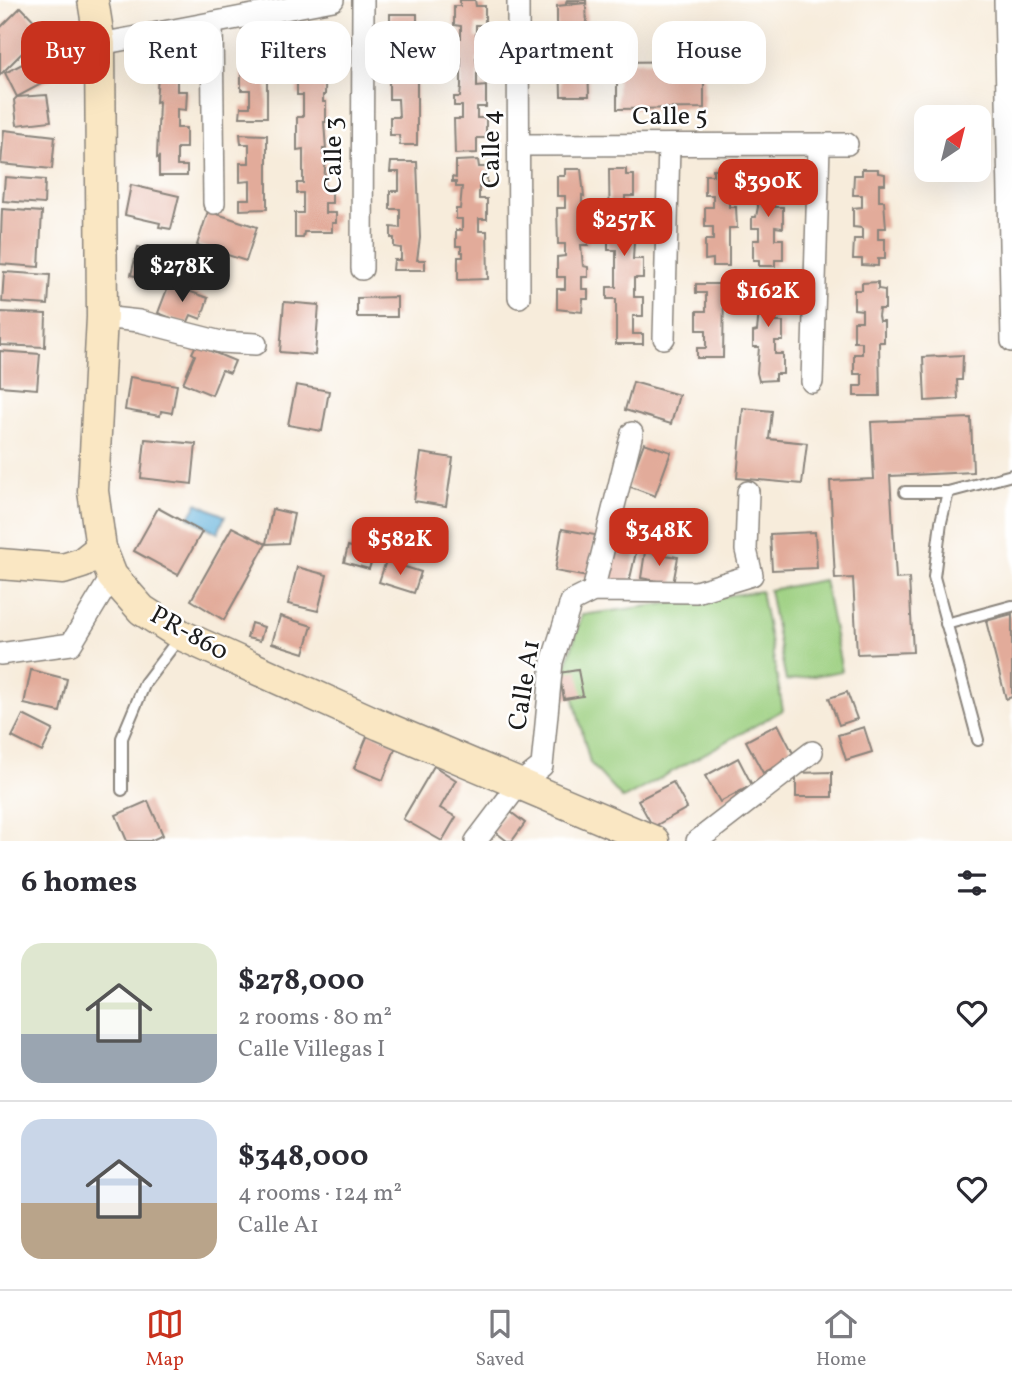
<!DOCTYPE html>
<meta charset="utf-8">
<style>
:root{--surface:#fff;--page:#f2f2f3;--text:#2b2b33;--muted:#7c7c81;--line:#e1e1e2;--accent:#c8321e}
body{margin:0;font-family:Vollkorn,serif;background:var(--page);color:var(--text);height:100vh;display:flex;flex-direction:column;font-size:26px;white-space:nowrap}
*{box-sizing:border-box;margin:0}
p{font-size:23px;color:var(--muted)}
.icon{flex:none;width:38px;height:38px;fill:none;stroke:currentColor;stroke-width:2;stroke-linecap:round;stroke-linejoin:round}
.map{position:relative;height:841px;overflow:hidden}
.side{display:flex;flex-direction:column;background:var(--surface);flex:1}
.side>*{flex:none}
.top-card{position:absolute;left:21px;top:21px;width:971px;height:63px;display:flex;gap:14px}
.needle{width:46px;rotate:35deg}
.controls{position:absolute;left:914px;top:105px;display:grid;gap:14px}
.controls a{display:grid;place-items:center;width:77px;height:77px;border-radius:14px;background:var(--surface);box-shadow:0 7px 28px #0002;font-size:35px}
.price{position:absolute;translate:-50% -60px;padding:0 16px;border-radius:14px;background:var(--accent);color:#fff;font-size:23px;line-height:46px;filter:drop-shadow(0 2px 4px #0008)}
.price::after{content:'';position:absolute;left:50%;top:42px;width:21px;height:16px;margin-left:-10px;background:inherit;clip-path:polygon(0 0,100% 0,50% 100%)}
.price.active{background:#222;color:#fff}
ul{padding:0;list-style:none}
li{display:flex;align-items:center;gap:21px;height:175px;padding:0 21px}
li+li{border-top:2px solid var(--line)}
li span{display:grid;place-items:center;flex:none;width:196px;height:140px;border-radius:21px;color:#555}
li>.icon{margin-inline-start:auto}
span .icon{width:84px;height:84px;fill:#fffc;stroke-width:1}
li b{font-size:30px}
h2{display:flex;justify-content:space-between;align-items:center;height:84px;padding:0 21px;font-size:30px}
.tag{padding:0 24px;border-radius:21px;background:var(--surface);box-shadow:0 7px 28px #0002;font-size:24px;line-height:63px}
.tag.active{background:var(--accent);color:#fff}
.menu{display:flex;justify-content:space-around;align-items:center;height:98px;border-top:2px solid var(--line);background:var(--surface);font-size:19px;color:var(--muted)}
.menu a{display:grid;justify-items:center;gap:4px}
.menu .active{color:var(--accent)}
.map>svg:first-child{display:block}
.green{fill:#9bcf7f;stroke:#5c764e;stroke-width:2}
.water{fill:#5fb0da;stroke:#3e667b;stroke-width:2}
.building{fill:#e2ab9a}
.lines{fill:none;stroke-linecap:round;stroke-linejoin:round}
.lane-casing{stroke:#8a847c;stroke-width:14}
.street-casing{stroke:#8a847c;stroke-width:24}
.secondary-casing{stroke:#8a847c;stroke-width:33}
.lane{stroke:#fff;stroke-width:10}
.street{stroke:#fff;stroke-width:21}
.secondary{stroke:#fae7c3;stroke-width:30}
.labels{text-anchor:middle;dominant-baseline:central;stroke-width:5;stroke-linejoin:round;paint-order:stroke}
.street-label{font-size:26px;fill:#1c1c1c;stroke:#fff}
</style>
<div class="map">
<svg width="1012" height="841" viewBox="0 0 1012 841">
<rect width="100%" height="100%" fill="#fff"/>
<filter id="ink" filterUnits="userSpaceOnUse"><feTurbulence type="fractalNoise" baseFrequency=".0143" numOctaves="2"/><feDisplacementMap in="SourceGraphic" scale="14" xChannelSelector="R" yChannelSelector="G"/><feConvolveMatrix kernelMatrix="1 2 1 2 8 2 1 2 1" color-interpolation-filters="sRGB"/></filter>
<filter id="wash" filterUnits="userSpaceOnUse"><feTurbulence type="fractalNoise" baseFrequency=".00686" numOctaves="4" result="noise"/><feDisplacementMap in="SourceGraphic" scale="28" xChannelSelector="R" yChannelSelector="G"/><feGaussianBlur stdDeviation="1.57" result="paint"/><feColorMatrix in="noise" values="0 0 0 0 0 0 0 0 0 0 0 0 0 0 0 0 0 1.4 0 .05"/><feComposite in="paint" operator="in"/></filter>
<g filter="url(#wash)">
<rect width="100%" height="100%" fill="#f7ecdb"/>
<g class="green">
<path d="M824,580L842,671L786,681L769,590Z"/>
<path d="M761,591L783,710L623,799L590,763L566,667L582,615Z"/>
</g>
<path class="water" d="M197,503L225,516L218,533L189,517Z"/>
<g id="blocks">
<g class="building">
<path d="M460,0H475L476,6H485V25H476V38H485V58H476L477,64H486V73H477V87L486,86V107H477V118H486V138H477V153L455,154L454,119H462V106H454V97H460L461,86V58H455V38H461V26L454,25V6H460Z"/>
<path d="M567,0H586L589,96H561L560,57H549L550,45H557V6L586,3L566,2Z"/>
<path d="M21,7L44,31L0,75V28Z"/>
<path d="M390,14H417V145H400L399,135H390V117H399L398,99H389V79H399L398,61H389L390,42L399,41L400,23H390Z"/>
<path d="M297,32H326L325,95H323V102H326V122H324L326,149H323V155H326L324,183L326,192H332V203H325V213H336V223H332V232H304L303,238H295V213H303V193H297V183H303V149L297,150V117H303V95H297V80H292V59L303,60V42H297Z"/>
<path d="M241,42H267V117H240L241,107H250V90H241V70H249V53H240Z"/>
<path d="M47,51L60,74L17,97L5,73Z"/>
<path d="M704,61V108L617,109V62Z"/>
<path d="M159,63H186V73H177V91H187L186,110L177,109V128H186V148H177V166H187V176H159V157L157,158L159,101L156,102Z"/>
<path d="M47,95L51,121L17,125L14,100L17,97Z"/>
<path d="M4,130L55,136L52,169L1,164Z"/>
<path d="M240,134L267,135V209L240,210V199H250V181L240,182V163H249V144H241Z"/>
<path d="M478,160L479,167H487V187H479V199H487V219H479V231H487L488,279L458,280V257H463V252H461V246H456V230H462V219H456V209H460L462,187H456V182H452V177L456,178V161Z"/>
<path d="M391,162H417L420,238L417,260H425V270H393L394,260H401V248L394,247V238H391V227L400,228V209H390V191H399V172H390Z"/>
<path d="M565,169H581L584,196L582,195V208L584,217H589L588,245H581L583,266L588,267V277H582V289H588V299H583L582,312L557,309V289H565V277H557V257L565,256V244H558L557,208H565V196H557V176H565Z"/>
<path d="M609,169H626V175H634V196H625V207H634V228H626V240L634,241L633,259H643V278H634V297H643V316H633V334H643V344H616V299H607V287H616V250H608V240H610Z"/>
<path d="M713,169H729V175H737V185H731V195H729V207H736L737,228H729V266H713V259L705,260V240H713V227H705V207H713V195H705V175H713Z"/>
<path d="M759,169H775V175H783V196L775,195L774,207H783V228L775,227V239H783V260H775V266H759V260H753V240H759V228H752V217H756L758,207L756,175H759Z"/>
<path d="M862,169H878V173L885,174V184H879V201H884L886,228H878V239H885V259H878V266L862,265V259H853L854,239H862V228L853,227V208L862,207V195H853L854,175H862Z"/>
<path d="M5,177L45,180L44,204L3,201Z"/>
<path d="M131,185L179,196L171,229L159,227L160,223L125,215Z"/>
<path d="M2,209L42,212L39,267L0,264Z"/>
<path d="M208,211L257,227L246,261L197,245Z"/>
<path d="M138,247L176,256L173,272L168,270L165,284L131,275Z"/>
<path d="M4,272L50,275L48,305L2,302Z"/>
<path d="M878,282V289L885,290V309H879L878,316L879,321H884V342H879L880,396H854V386H862V374H854V354H862V342H854V321H862V310L854,309V290H862V283Z"/>
<path d="M751,283H775V289H783V309H776V322H783V341H775V354H783V374H775V380L759,381L757,373L759,347H753V332L757,331L759,310H752Z"/>
<path d="M169,284L208,298L201,319L191,315L187,324L158,313Z"/>
<path d="M696,284H724L723,358H697V348H706V330H697V311H706V293H696Z"/>
<path d="M397,297V317H357V298Z"/>
<path d="M284,302L319,305L315,355L280,352Z"/>
<path d="M0,312L46,314L45,347L0,345Z"/>
<path d="M196,345L235,361L230,373L222,370L212,395L183,383L195,355L192,353Z"/>
<path d="M0,351L40,354L37,389L0,386Z"/>
<path d="M963,355L962,380H957L958,399L925,401L923,357Z"/>
<path d="M130,377L177,385L172,413L161,411L160,416L125,410Z"/>
<path d="M633,382L679,395L671,424L625,410Z"/>
<path d="M296,385L329,391L322,431L288,425Z"/>
<path d="M743,408L772,411L769,439L807,443L802,484L737,478Z"/>
<path d="M971,418L973,472L890,476L896,579L909,578L913,652L857,654L853,578L835,579L830,481L874,479L871,422Z"/>
<path d="M145,439L196,444L192,484L141,478Z"/>
<path d="M644,443L671,452L655,496L628,486Z"/>
<path d="M421,453L453,458L446,506L414,501Z"/>
<path d="M158,508L202,532L178,575L134,551Z"/>
<path d="M272,509L294,514L288,543L266,544L224,620L191,600L232,527L266,544Z"/>
<path d="M562,529L595,535L588,577L555,571Z"/>
<path d="M815,532L817,568L772,570L770,534Z"/>
<path d="M614,543L637,548L628,587L605,582Z"/>
<path d="M348,546L374,554L369,569L344,562Z"/>
<path d="M645,552L678,557L673,584L641,578Z"/>
<path d="M386,561L421,572L414,593L379,582Z"/>
<path d="M297,567L327,575L318,611L288,604Z"/>
<path d="M1012,614V697L1006,699L986,621Z"/>
<path d="M280,616L312,626L304,653L272,643Z"/>
<path d="M251,623L264,627L260,641L247,638Z"/>
<path d="M31,670L67,679L60,712L24,704Z"/>
<path d="M578,670L583,696L564,699L559,673Z"/>
<path d="M847,692L857,719L839,725L829,698Z"/>
<path d="M23,715L53,730L42,752L12,737Z"/>
<path d="M778,724L795,757L763,773L746,741Z"/>
<path d="M864,727L872,752L846,760L838,735Z"/>
<path d="M369,732L397,744L383,780L354,768Z"/>
<path d="M738,758L752,785L720,802L705,776Z"/>
<path d="M434,766L456,780L440,808L456,817L442,841L403,819Z"/>
<path d="M832,772V797H796V773Z"/>
<path d="M673,782L687,808L653,827L638,800Z"/>
<path d="M148,801L163,835L150,841H127L116,815Z"/>
<path d="M508,810L525,823L512,841H507L493,830Z"/>
</g>
</g>
</g>
<g filter="url(#ink)">
<use href="#blocks" fill-opacity="0" stroke="#8a847c" stroke-width="2"/>
<g class="lines">
<g class="lane-casing">
<g id="lane">
<path d="M905,492H948L1012,475"/>
<path d="M948,492L941,522L934,577L978,740"/>
<path d="M946,624L1012,606"/>
<path d="M122,790V738L145,683L179,638"/>
</g>
</g>
<g class="street-casing">
<g id="street">
<path d="M518,0L519,297"/>
<path d="M1005,0L1012,341"/>
<path d="M212,23L214,203"/>
<path d="M100,44L333,0"/>
<path d="M520,145L847,144"/>
<path d="M362,269L363,0"/>
<path d="M102,317L139,321L221,342L256,344"/>
<path d="M664,338L669,145"/>
<path d="M812,382L819,146"/>
<path d="M593,591L632,433"/>
<path d="M0,654L71,644L112,576"/>
<path d="M476,841L519,784L542,766L552,662L571,602L593,591L696,592L752,575L746,550L748,492"/>
<path d="M697,841L812,752"/>
</g>
</g>
<g class="secondary-casing">
<g id="secondary">
<path d="M93,0L100,44L102,317L93,491L101,548L112,576L142,610L181,635L380,725L654,841"/>
<path d="M0,564L63,569L82,563L101,548"/>
</g>
</g>
<use href="#lane" class="lane"/>
<use href="#street" class="street"/>
<use href="#secondary" class="secondary"/>
</g>
</g>
<g class="labels">
<g class="street-label">
<text x="670" y="117">Calle 5</text>
<text transform="translate(492 149) rotate(-90)">Calle 4</text>
<text transform="translate(334 155) rotate(-90)">Calle 3</text>
<text transform="translate(189 634) rotate(29)">PR-860</text>
<text transform="translate(525 685) rotate(-81)">Calle A1</text>
</g>
</g>
</svg>
<div class="controls">
<a><svg class="needle" viewBox="-14 -14 28 28"><path d="M0-13l5 13h-10z" fill="#e53935"/><path d="M0 13l5-13h-10z" fill="#7c7c81"/></svg></a>
</div>
<b class="price" style="left:768px;top:219px">$390K</b>
<b class="price" style="left:624px;top:258px">$257K</b>
<b class="price active" style="left:182px;top:304px">$278K</b>
<b class="price" style="left:768px;top:329px">$162K</b>
<b class="price" style="left:659px;top:568px">$348K</b>
<b class="price" style="left:400px;top:577px">$582K</b>
<div class="top-card">
<a class="tag active">Buy</a>
<a class="tag">Rent</a>
<a class="tag">Filters</a>
<a class="tag">New</a>
<a class="tag">Apartment</a>
<a class="tag">House</a>
</div>
</div>
<section class="side">
<h2>6 homes<svg class="icon" aria-label="filters" viewBox="0 0 24 24"><path d="M4 7h16M4 17h16"/><circle cx="9" cy="7" r="2"/><circle cx="15" cy="17" r="2"/></svg></h2>
<ul>
<li><span style="background:linear-gradient(#dfe7d0 65%,#9aa5b1 0)"><svg class="icon" aria-label="home" viewBox="0 0 24 24"><path d="M3 11l9-7 9 7M6 9v11h12V9"/></svg></span><div><b>$278,000</b><p>2 rooms · 80 m²</p><p>Calle Villegas I</p></div><svg class="icon" aria-label="heart" viewBox="0 0 24 24"><path d="M12 20l-8-8c-3-5 5-10 8-4 3-6 11-1 8 4z"/></svg></li>
<li><span style="background:linear-gradient(#c9d6e8 60%,#b9a48a 0)"><svg class="icon" aria-label="home" viewBox="0 0 24 24"><path d="M3 11l9-7 9 7M6 9v11h12V9"/></svg></span><div><b>$348,000</b><p>4 rooms · 124 m²</p><p>Calle A1</p></div><svg class="icon" aria-label="heart" viewBox="0 0 24 24"><path d="M12 20l-8-8c-3-5 5-10 8-4 3-6 11-1 8 4z"/></svg></li>
</ul>
</section>
<nav class="menu">
<a class="active"><svg class="icon" aria-label="map" viewBox="0 0 24 24"><path d="M3 6l6-2 6 2 6-2v14l-6 2-6-2-6 2zM9 4v14M15 6v14"/></svg>Map</a>
<a><svg class="icon" aria-label="saved" viewBox="0 0 24 24"><path d="M7 4h10v16l-5-4-5 4z"/></svg>Saved</a>
<a><svg class="icon" aria-label="home" viewBox="0 0 24 24"><path d="M3 11l9-7 9 7M6 9v11h12V9"/></svg>Home</a>
</nav>
